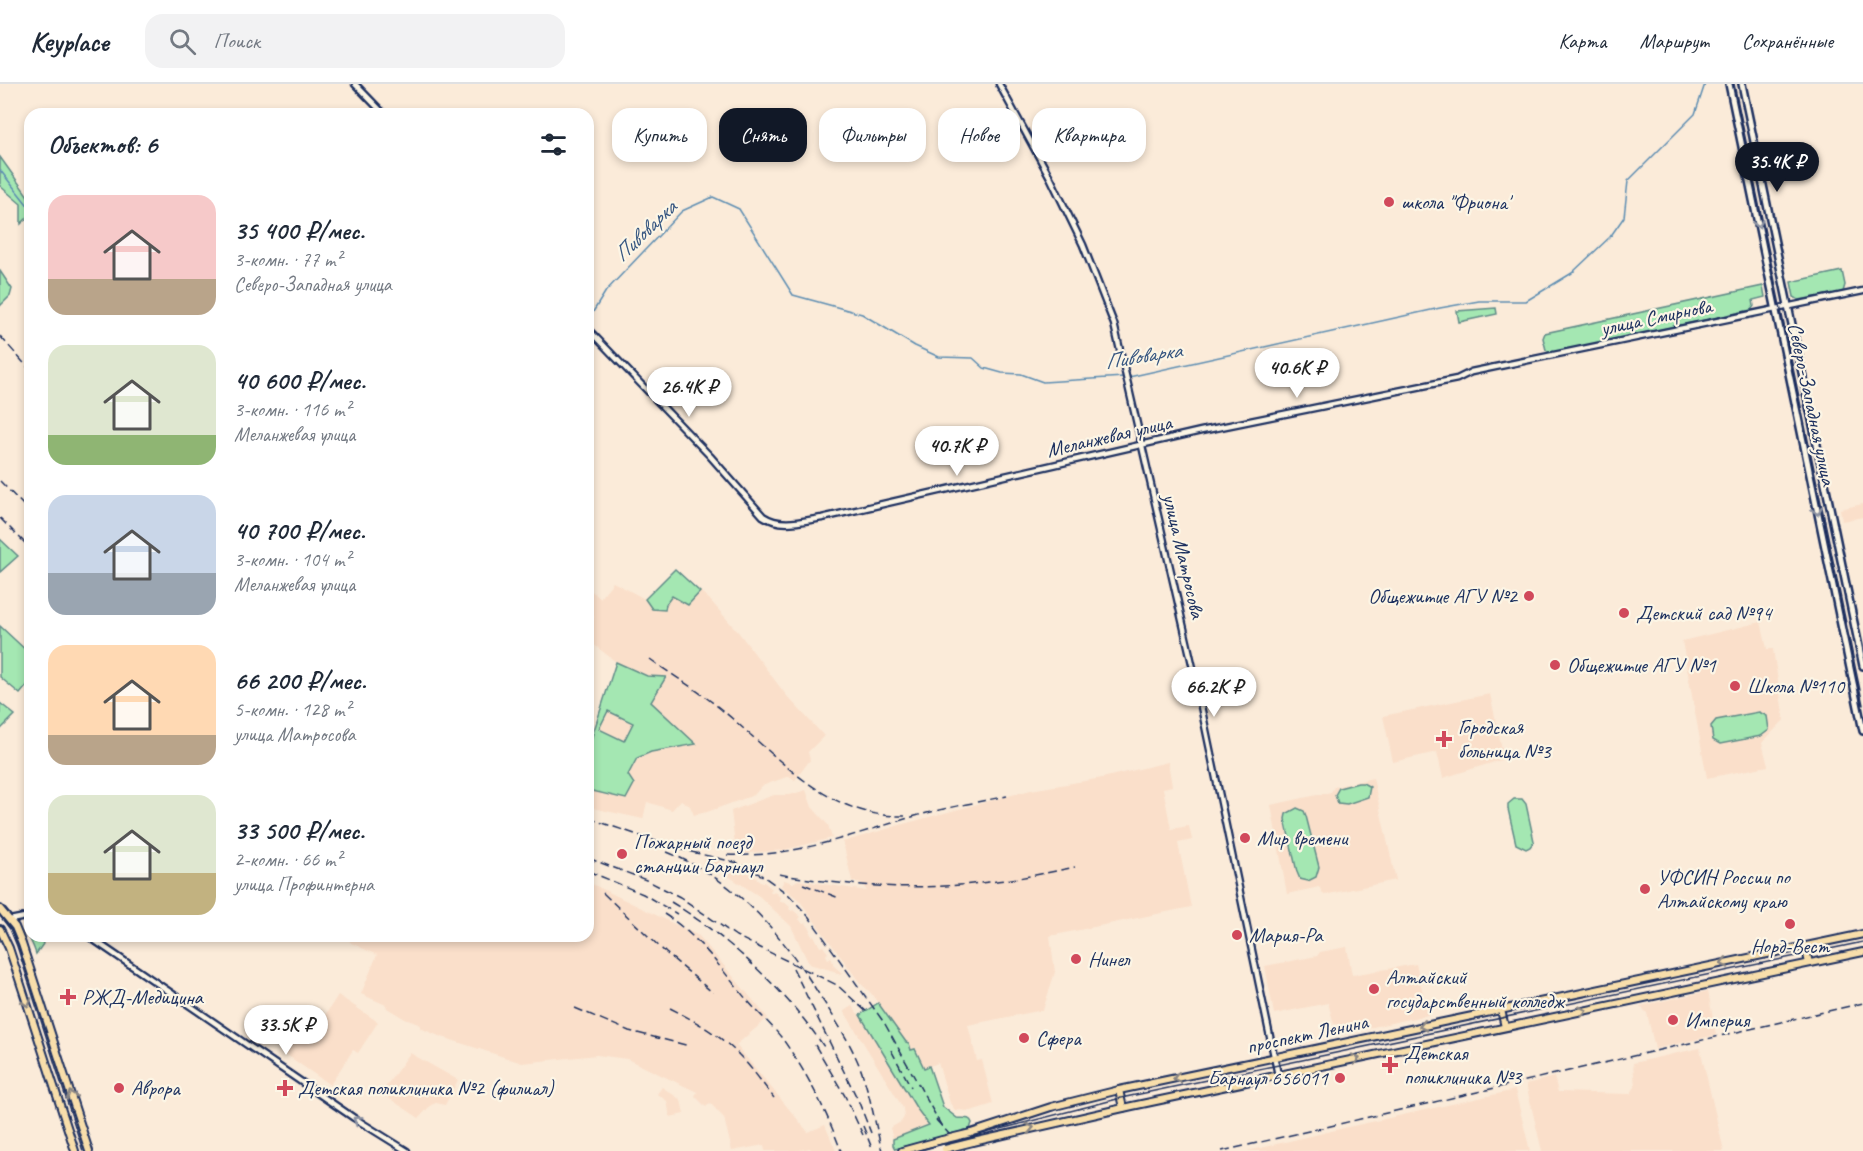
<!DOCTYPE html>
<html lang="ru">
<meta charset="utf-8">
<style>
:root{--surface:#fff;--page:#f2f2f3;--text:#1f2937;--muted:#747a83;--line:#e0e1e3;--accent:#111827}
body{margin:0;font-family:Caveat,sans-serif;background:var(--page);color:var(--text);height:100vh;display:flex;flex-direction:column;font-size:22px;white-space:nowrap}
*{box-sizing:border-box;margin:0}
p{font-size:20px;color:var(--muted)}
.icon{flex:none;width:33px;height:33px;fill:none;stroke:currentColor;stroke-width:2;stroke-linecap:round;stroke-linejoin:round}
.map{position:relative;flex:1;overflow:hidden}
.panel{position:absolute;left:24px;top:24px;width:570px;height:834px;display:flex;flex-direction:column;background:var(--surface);border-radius:18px;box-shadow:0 3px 9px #0003}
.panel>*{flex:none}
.top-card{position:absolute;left:612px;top:24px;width:570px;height:54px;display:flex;gap:12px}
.price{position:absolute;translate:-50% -51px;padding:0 14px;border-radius:21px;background:#fff;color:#222;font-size:20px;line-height:39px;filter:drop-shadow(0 2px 3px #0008)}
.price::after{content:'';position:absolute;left:50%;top:36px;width:18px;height:14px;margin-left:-9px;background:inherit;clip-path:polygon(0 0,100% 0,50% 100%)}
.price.current{background:var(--accent);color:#fff}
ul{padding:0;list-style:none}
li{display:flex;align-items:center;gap:18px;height:150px;padding:0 24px}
li span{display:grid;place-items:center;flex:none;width:168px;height:120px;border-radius:18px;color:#555}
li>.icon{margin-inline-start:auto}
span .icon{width:72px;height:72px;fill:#fffc;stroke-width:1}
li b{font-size:26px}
h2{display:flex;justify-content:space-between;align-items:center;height:72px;padding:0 24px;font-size:26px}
.tag{padding:0 21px;border-radius:18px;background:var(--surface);box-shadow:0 3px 9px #0003;font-size:21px;line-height:54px}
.tag.current{background:var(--accent);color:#fff}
header{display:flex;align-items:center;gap:36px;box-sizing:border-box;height:84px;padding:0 30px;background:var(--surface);border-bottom:2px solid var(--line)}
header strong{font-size:28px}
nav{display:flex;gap:33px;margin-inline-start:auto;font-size:21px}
.search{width:420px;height:54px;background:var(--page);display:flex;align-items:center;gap:15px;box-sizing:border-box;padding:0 21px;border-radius:18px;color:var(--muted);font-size:22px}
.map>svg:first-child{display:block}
.built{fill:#fadfca}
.green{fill:#a4e7b2;stroke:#608b88;stroke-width:1.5;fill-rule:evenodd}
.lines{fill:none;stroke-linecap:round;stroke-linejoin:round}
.stream{stroke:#5d8db2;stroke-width:1.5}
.tertiary-casing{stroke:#1b2f5e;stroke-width:9}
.secondary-casing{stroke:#1b2f5e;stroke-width:10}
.primary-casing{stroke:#1b2f5e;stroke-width:10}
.tertiary{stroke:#fcf5e5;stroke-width:4.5}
.secondary{stroke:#fcf5e5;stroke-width:5}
.primary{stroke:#f8deab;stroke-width:6}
.tram{stroke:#1b2f5e;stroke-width:1.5}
.rail{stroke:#1b2f5e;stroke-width:1.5;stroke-dasharray:9 4.5;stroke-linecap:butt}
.primary-bridge-casing{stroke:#1b2f5e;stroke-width:10;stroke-linecap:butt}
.primary-bridge{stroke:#f8deab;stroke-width:6}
.oneway{stroke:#8c92a2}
.oneway2{stroke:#8a8684}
.poi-dot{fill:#d1495b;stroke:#fcf5e5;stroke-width:2}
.labels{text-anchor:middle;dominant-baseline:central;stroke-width:4.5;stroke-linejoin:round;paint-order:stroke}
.poi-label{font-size:21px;fill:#1b2f5e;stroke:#fcf5e5;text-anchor:start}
.street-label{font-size:21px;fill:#1b2f5e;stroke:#fcf5e5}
.water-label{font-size:22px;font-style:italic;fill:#365681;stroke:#fcf5e5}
</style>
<header>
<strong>Keyplace</strong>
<div class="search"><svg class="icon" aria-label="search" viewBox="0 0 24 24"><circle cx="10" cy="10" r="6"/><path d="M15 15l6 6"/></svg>Поиск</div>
<nav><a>Карта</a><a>Маршрут</a><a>Сохранённые</a></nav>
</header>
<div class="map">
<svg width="1863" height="1067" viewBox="0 0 1863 1067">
<rect width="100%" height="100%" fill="#fbebd9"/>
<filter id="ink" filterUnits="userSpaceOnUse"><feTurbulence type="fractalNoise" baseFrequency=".0167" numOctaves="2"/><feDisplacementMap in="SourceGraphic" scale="12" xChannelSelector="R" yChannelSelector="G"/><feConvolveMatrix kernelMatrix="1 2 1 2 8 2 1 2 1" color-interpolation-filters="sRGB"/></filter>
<g filter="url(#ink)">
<g class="built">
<path d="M1863,420V433L1842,437L1840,425Z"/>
<path d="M675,485L709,515L739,549L786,611L824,652L808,668L810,676L795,696L789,692L762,702L754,711L707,728L694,731L690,722L681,716L672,726L647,718L643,735L588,723V665L616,578L588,556L594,532L588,533V504L600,514L613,498L645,515Z"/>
<path d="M1761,538L1767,565H1773L1784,636L1762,659L1768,682L1707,694L1682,557Z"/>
<path d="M1490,610L1504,675L1443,694L1437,668L1393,678L1383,632Z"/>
<path d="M1168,678L1172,702L1163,704L1171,745L1189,742L1192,756L1178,759L1191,823L1050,852L1055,888L1043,926L968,941L977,977L982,976L993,1020L971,1027L955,1026L950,1019L938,979L924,984L916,965L911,966L909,959L906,958L870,908L860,899L799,816L781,802L784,796L793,799L798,796L867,807L861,799L852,797L843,758L907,739L1031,706L1102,694Z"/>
<path d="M1373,694L1396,796L1324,811L1319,803L1287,810L1271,721L1331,708L1334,703Z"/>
<path d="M806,706L812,723L828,741L832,754L784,766L736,770L731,727L774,711H790Z"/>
<path d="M711,774L753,791L762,799L764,798L772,805L770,807L772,809L774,807L781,814L779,816L782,818L783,817L790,823L789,825L792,827L793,826L801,833L799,835L803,840L806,839L811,846L810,849L812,852L814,851L820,863L823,862L828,869L826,871L828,875L831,873L834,882L842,889L840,891L834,887L809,880L791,842L759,812L722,788L702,779L705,775Z"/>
<path d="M588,798L699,852L768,934L736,961L808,1048L825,1041L836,1067H812L810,1064L796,1067H765L764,1061L732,1067L724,1034L710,1019L706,1023L695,1012L697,1008L627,975L597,971L522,979L439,952L420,944L421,941L405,935L387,924L386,921L361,910L377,871L351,859L346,852H588Z"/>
<path d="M1347,863L1352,891L1416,880L1428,931L1341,950L1339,940H1334L1328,919L1274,930L1265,882L1317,872L1320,868Z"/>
<path d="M1708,907L1716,951L1655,965L1647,929L1640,922Z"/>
<path d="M338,911L378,938L358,969L353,966L330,1001L281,967L300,937L315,947Z"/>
<path d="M852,922L859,931H860L917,1025L928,1037L929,1041L893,1055L890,1044L901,1038L904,1033L903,1024L844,927Z"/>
<path d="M1700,964L1724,1067H1542L1526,1000L1554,993L1558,1008L1630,1010L1635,1003L1633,979Z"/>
<path d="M410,969L458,996L445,1021L436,1019L431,1021L419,1034L381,1009Z"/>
<path d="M662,1003L681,1016L684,1030L670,1033L667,1017L657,1010Z"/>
<path d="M1515,1006L1530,1067H1247L1344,1044Z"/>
</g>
<g class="green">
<path d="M0,73L30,115V131L21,140V120L0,102Z"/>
<path d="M0,187L12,205L10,212L0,222Z"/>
<path d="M1842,187L1845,201L1843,208L1799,216L1794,213L1791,198Z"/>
<path d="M1763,202L1765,213L1753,216L1754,222L1751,226L1551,269L1546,266L1543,254L1545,249Z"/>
<path d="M1496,224L1497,230L1459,238L1457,227Z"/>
<path d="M0,455L18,472L0,488Z"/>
<path d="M675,485L700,508L688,521L672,512L666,520L665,526L652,525L645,515Z"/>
<path d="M0,542L30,570V598L20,610L0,593Z"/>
<path d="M616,578L647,592L666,593L651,618L696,660L651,668L637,674L628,691L634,700L626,715L588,706V665ZM608,627L633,639L624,657L599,645Z"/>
<path d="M0,619L15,631L0,646Z"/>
<path d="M1759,628L1767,632L1769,646L1761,652L1720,660L1713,656L1711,642L1716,636Z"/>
<path d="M1358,699H1363L1370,703L1368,713L1347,720L1338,719L1335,711L1339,704Z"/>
<path d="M1514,715H1522L1526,720L1534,757L1530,763L1526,765L1516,760L1508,725V720Z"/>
<path d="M1297,724L1304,727L1306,732L1319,783L1316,793L1308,797L1300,795L1297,788L1285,735L1286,730Z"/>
<path d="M30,837V852H40L43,860L36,870C33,859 25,848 24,839Z"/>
<path d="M878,919L906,958L909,959L911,966L915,965L924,984L929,982L943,1023L957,1034C963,1035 970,1032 972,1039L970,1045L895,1065L893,1061V1055L929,1041L917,1025L860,931Z"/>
</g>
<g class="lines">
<g class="stream">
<path d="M0,86L30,124"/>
<path d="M588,236L606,207L682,127L713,113L739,125L793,211L862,230L915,262L939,273L973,274L984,284L1002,289L1021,290L1043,298L1124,293"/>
<path d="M1129,293L1440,224L1479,217H1526L1572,189L1610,153L1624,133L1628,97L1695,30L1705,0"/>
</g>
<g class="tertiary-casing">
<g id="tertiary">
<path d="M355,0L384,30"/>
<path d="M999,0L1051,95L1083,161L1114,240L1193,584L1278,991"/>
<path d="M588,245L710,372L763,432C781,444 802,437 822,434L1201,347L1457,295L1471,288L1863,207"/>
<path d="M10,836L30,832"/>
<path d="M88,852L354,1034L407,1067"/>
</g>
</g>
<g class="secondary-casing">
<g id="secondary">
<path d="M1729,0L1863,647"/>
<path d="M1742,0L1863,582"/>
</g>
</g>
<g class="primary-casing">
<g id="primary">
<path d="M0,825L15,843L22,860L89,1067"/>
<path d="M0,845L9,864L75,1067"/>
<path d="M1805,862L1809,879"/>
<path d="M1501,926L1505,943"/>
<path d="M1119,1006L1123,1024"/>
<path d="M971,1049L1051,1023L1119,1006L1863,850"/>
<path d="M973,1058L1132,1022L1863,868"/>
<path d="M902,1067L942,1056"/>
</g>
</g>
<use href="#tertiary" class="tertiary"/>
<use href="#secondary" class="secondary"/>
<use href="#primary" class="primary"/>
<g class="tram">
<path d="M1734,0L1863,621"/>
<path d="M0,832L10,845L17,862L83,1067"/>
<path d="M915,1067L1121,1014L1863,858"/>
</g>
<g class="rail">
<path d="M0,252L30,286"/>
<path d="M0,397L30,428"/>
<path d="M0,434L30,464"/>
<path d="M650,575C672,591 696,605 717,622C774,667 825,735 905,732"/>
<path d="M588,734L679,765L738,779L763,792L789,811L809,833L885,940L942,1043"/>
<path d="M667,768C738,797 781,849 820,912C835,935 850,958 860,983C870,1010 875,1039 882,1067"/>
<path d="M727,771C789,774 846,753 905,735C938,725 973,719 1007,712"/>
<path d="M588,774L646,796L680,813L736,852L837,901L869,930"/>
<path d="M588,787L643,810L677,830"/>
<path d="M779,790C848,803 919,807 989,798C1018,795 1046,789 1075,783"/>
<path d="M803,800L839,814"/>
<path d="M603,809L666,869L713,909"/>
<path d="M671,818C728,853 790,910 826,966"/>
<path d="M664,830C699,852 721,885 747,916C759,930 773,942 784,957C808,991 827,1028 841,1067"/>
<path d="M793,884L858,1016L871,1049"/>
<path d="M575,924L629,947L686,961"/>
<path d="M670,924C695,937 719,950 739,971C752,984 763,1000 774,1014"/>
<path d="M815,961L845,1012L863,1051"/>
<path d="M891,966L911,1003"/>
<path d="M936,1036L965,1067"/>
<path d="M863,1042L873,1067"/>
<path d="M1222,1067L1863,919"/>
</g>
<g class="primary-bridge-casing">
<g id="primary-bridge">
<path d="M942,1056L971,1049"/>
<path d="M945,1065L973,1058"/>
</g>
</g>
<use href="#primary-bridge" class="primary-bridge"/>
</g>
<defs><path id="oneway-chevron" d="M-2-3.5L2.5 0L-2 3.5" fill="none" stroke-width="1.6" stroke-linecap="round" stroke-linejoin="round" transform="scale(1.5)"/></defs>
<g class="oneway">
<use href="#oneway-chevron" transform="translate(1758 140) rotate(78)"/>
<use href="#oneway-chevron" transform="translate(1817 427) rotate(78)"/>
<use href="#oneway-chevron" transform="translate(357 1036) rotate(-147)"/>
</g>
<g class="oneway2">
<use href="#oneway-chevron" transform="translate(1724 879) rotate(168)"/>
<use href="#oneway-chevron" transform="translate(27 919) rotate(71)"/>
<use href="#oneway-chevron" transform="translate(1583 927) rotate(-12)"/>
<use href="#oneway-chevron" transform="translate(1423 942) rotate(168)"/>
<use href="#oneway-chevron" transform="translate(1356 975) rotate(-12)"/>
<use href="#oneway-chevron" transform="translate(1177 994) rotate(168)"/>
<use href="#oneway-chevron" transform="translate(71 1011) rotate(-108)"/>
<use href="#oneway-chevron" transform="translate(1030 1044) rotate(-12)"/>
</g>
</g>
<g class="poi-dot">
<circle cx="1389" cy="118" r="6"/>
<circle cx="1529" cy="512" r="6"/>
<circle cx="1624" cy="529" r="6"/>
<circle cx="1555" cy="581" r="6"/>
<circle cx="1735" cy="602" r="6"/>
<path d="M1441 646h6v6h6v6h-6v6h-6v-6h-6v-6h6z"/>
<circle cx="1245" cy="754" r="6"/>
<circle cx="622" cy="770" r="6"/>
<circle cx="1645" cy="805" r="6"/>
<circle cx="1790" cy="840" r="6"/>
<circle cx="1237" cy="851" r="6"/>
<circle cx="1076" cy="875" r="6"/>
<circle cx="1374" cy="905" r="6"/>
<path d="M65 904h6v6h6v6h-6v6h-6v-6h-6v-6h6z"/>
<circle cx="1673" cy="936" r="6"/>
<circle cx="1024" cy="954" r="6"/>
<path d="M1387 972h6v6h6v6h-6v6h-6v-6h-6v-6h6z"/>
<circle cx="1340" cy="994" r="6"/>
<circle cx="119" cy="1004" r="6"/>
<path d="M282 995h6v6h6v6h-6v6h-6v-6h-6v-6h6z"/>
</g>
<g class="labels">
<g class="poi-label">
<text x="1401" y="118">школа "Фриона'</text>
<text x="1517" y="512" text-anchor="end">Общежитие АГУ №2</text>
<text x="1636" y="529">Детский сад №94</text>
<text x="1567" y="581">Общежитие АГУ №1</text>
<text x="1747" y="602">Школа №110</text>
<text x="1458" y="643">Городская<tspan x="1458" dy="24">больница №3</tspan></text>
<text x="1257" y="754">Мир времени</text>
<text x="634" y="758">Пожарный поезд<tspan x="634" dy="24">станции Барнаул</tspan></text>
<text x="1657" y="793">УФСИН России по<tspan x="1657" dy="24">Алтайскому краю</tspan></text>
<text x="1249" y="851">Мария-Ра</text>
<text x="1790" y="862" text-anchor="middle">Норд-Вест</text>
<text x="1088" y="875">Нинел</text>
<text x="1386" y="893">Алтайский<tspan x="1386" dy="24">государственный колледж</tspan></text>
<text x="82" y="913">РЖД-Медицина</text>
<text x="1685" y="936">Империя</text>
<text x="1036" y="954">Сфера</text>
<text x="1404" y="969">Детская<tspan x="1404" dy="24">поликлиника №3</tspan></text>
<text x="1328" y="994" text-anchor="end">Барнаул 656011</text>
<text x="131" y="1004">Аврора</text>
<text x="298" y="1004">Детская поликлиника №2 (филиал)</text>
</g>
<g class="street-label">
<text transform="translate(1656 233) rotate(-12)">улица Смирнова</text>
<text transform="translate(1812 320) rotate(78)">Северо-Западная улица</text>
<text transform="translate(1109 352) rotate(-13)">Меланжевая улица</text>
<text transform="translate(1184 472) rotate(77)">улица Матросова</text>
<text transform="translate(1307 950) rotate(-12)">проспект Ленина</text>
</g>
<g class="water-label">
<text transform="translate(645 147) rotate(-44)">Пивоварка</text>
<text transform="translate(1143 272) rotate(-9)">Пивоварка</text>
</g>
</g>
</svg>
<b class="price current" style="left:1777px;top:109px">35.4K ₽</b>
<b class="price" style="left:1297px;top:315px">40.6K ₽</b>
<b class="price" style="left:689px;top:334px">26.4K ₽</b>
<b class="price" style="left:957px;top:393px">40.7K ₽</b>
<b class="price" style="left:1214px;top:634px">66.2K ₽</b>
<b class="price" style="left:286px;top:972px">33.5K ₽</b>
<div class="top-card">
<a class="tag">Купить</a>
<a class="tag current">Снять</a>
<a class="tag">Фильтры</a>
<a class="tag">Новое</a>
<a class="tag">Квартира</a>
</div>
<section class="panel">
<h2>Объектов: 6<svg class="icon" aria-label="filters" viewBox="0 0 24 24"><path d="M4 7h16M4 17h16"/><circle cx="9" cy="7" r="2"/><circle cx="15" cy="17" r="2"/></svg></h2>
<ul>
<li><span style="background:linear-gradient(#f6c9c9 70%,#b9a48a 0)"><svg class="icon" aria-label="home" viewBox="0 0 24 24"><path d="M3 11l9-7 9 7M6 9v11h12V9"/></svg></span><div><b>35 400 ₽/мес.</b><p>3-комн. · 77 m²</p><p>Северо-Западная улица</p></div></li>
<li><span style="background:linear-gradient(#dfe7d0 75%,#8fb573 0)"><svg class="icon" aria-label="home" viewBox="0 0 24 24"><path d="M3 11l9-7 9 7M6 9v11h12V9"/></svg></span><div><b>40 600 ₽/мес.</b><p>3-комн. · 116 m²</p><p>Меланжевая улица</p></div></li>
<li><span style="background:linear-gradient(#c9d6e8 65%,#9aa5b1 0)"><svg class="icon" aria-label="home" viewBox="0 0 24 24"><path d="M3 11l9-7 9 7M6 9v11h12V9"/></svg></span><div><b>40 700 ₽/мес.</b><p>3-комн. · 104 m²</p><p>Меланжевая улица</p></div></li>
<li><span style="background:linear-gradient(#ffd9b3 75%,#b9a48a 0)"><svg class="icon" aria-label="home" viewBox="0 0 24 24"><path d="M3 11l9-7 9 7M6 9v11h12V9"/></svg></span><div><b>66 200 ₽/мес.</b><p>5-комн. · 128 m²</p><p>улица Матросова</p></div></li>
<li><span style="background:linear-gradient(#dfe7d0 65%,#c2b280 0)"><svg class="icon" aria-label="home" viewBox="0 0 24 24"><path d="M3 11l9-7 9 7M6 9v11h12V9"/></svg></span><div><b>33 500 ₽/мес.</b><p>2-комн. · 66 m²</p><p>улица Профинтерна</p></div></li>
</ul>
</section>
</div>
